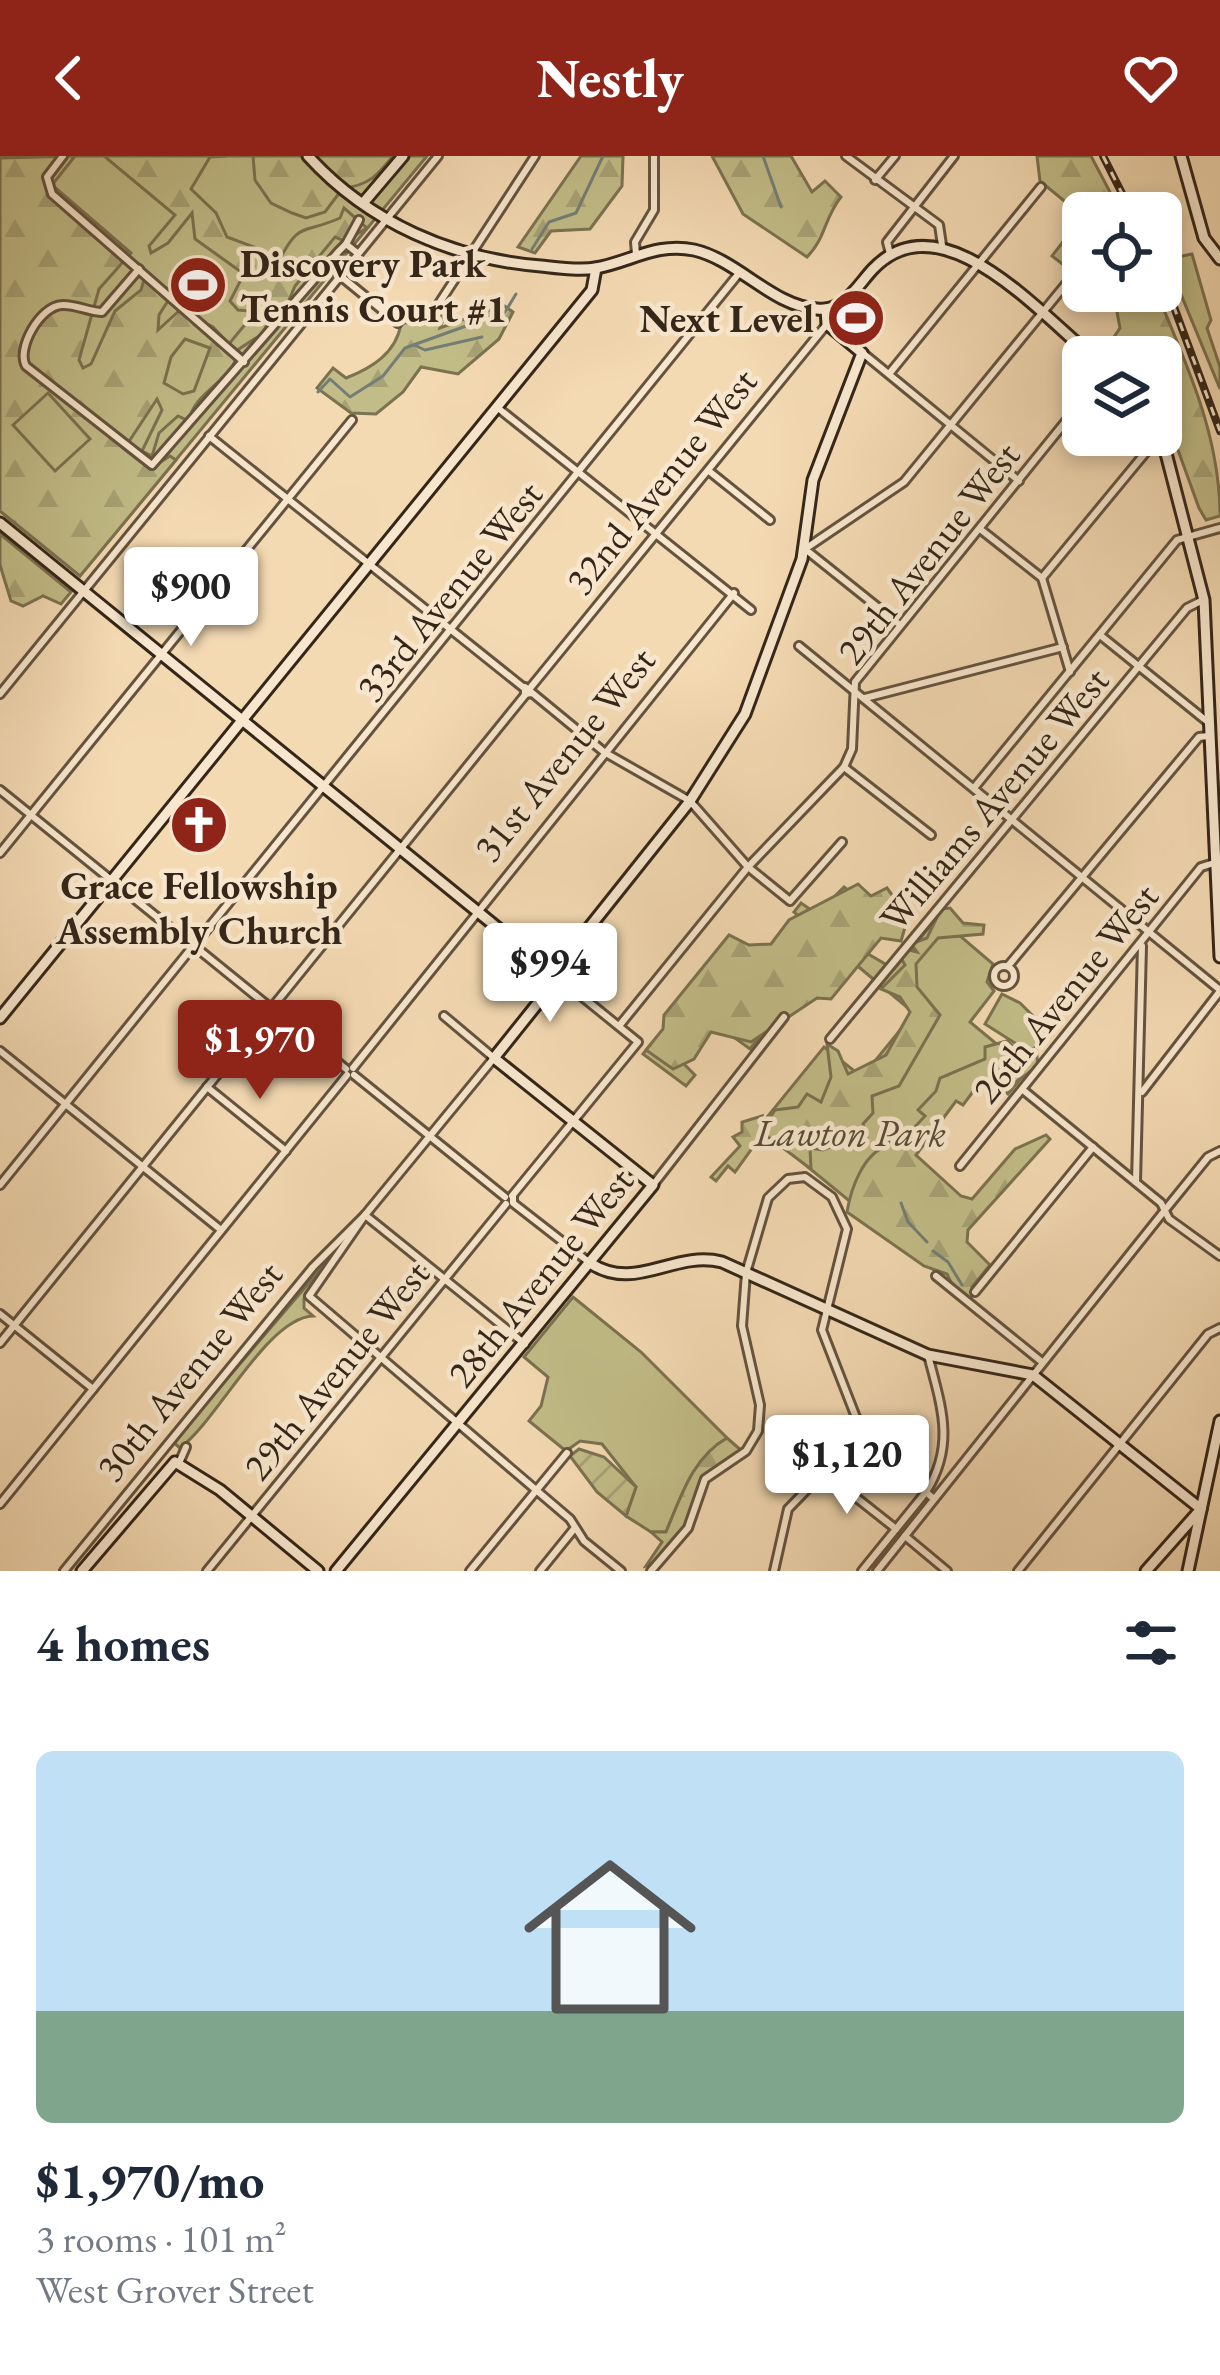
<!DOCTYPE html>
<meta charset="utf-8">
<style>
:root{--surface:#fff;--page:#f6f6f7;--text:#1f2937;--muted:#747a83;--line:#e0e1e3;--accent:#8f2418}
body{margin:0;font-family:"EB Garamond",serif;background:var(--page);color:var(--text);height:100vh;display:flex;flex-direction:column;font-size:45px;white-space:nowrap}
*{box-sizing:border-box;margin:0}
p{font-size:39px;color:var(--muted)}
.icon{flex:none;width:66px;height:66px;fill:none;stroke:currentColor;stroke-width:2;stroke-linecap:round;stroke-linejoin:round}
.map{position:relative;height:1415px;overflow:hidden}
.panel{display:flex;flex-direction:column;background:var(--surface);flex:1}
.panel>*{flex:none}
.fabs{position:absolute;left:1062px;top:36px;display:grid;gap:24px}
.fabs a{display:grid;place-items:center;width:120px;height:120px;border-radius:18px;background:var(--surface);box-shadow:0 6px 18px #0003;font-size:60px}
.price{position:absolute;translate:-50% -102px;padding:0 27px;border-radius:12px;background:#fff;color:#222;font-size:39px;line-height:78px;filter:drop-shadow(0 3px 6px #0008)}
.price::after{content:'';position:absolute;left:50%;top:72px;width:36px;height:27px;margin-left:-18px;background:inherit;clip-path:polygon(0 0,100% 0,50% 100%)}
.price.on{background:var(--accent);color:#fff}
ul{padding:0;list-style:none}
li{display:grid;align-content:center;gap:24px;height:636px;padding:0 36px}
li+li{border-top:3px solid var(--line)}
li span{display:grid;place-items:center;height:372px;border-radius:18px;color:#555}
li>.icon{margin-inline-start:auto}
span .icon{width:216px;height:216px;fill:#fffc;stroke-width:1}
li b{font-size:51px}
h2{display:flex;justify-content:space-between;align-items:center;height:144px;padding:0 36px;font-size:51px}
header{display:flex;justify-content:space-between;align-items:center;height:156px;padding:0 36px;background:var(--accent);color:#fff;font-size:54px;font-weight:800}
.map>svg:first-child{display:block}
.green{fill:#c2bd88;stroke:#7b7250;stroke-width:3}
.forest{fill:url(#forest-firs);stroke:#7b7250;stroke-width:3;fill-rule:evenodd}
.garden{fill:url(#garden-furrows);stroke:#7b7250;stroke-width:3}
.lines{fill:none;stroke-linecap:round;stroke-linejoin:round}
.stream{stroke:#747e76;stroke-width:3}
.street-casing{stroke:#64533f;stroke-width:12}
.secondary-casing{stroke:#342618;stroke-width:15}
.street{stroke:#f8e7ce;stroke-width:6}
.secondary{stroke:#f8e7ce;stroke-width:9}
.rail-casing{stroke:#342618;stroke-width:8}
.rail{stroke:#f8e7ce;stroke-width:3;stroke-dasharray:9;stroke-linecap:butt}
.labels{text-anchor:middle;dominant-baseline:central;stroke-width:9;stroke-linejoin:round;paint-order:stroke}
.poi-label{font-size:39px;font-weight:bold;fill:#342618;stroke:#f8e7ce;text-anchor:start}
.street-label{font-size:39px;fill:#342618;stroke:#f8e7ce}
.park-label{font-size:39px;font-style:italic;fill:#584c34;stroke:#f8e7ce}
</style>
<header><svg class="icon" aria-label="back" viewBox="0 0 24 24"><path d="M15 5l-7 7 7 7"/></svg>Nestly<svg class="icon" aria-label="heart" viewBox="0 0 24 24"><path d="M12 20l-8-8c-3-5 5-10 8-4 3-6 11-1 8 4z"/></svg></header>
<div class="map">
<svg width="1220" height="1415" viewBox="0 0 1220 1415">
<defs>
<pattern id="forest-firs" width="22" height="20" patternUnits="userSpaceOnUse" patternTransform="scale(3)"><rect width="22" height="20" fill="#c2bd88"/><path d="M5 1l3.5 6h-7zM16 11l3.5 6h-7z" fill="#a7a275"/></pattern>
<pattern id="garden-furrows" width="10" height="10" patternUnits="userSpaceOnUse" patternTransform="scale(3)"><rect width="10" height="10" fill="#c2bd88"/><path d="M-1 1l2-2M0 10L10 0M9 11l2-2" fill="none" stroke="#a7a275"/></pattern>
</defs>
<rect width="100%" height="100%" fill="#f4dab3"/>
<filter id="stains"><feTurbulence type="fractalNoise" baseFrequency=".00167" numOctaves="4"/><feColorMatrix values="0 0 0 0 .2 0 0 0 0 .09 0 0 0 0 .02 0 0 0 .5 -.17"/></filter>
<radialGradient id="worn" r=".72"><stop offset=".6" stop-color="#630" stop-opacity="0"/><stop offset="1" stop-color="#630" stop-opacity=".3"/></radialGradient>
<g class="green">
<path d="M0,0H427L80,420L0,355Z"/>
<path d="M1161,75L1177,101L1192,98L1211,164L1207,172L1220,211V233L1161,90Z"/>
<path d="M844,731L884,762L863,795L894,813L938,761L993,808L987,826L994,835L970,866L1028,914L1008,938L973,910L898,1001L961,1136L759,971L824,891L862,921L914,857L848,802L784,850L750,893L713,866L682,906L695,919L686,930L643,898L688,844L775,793L802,763L794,756L801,747L817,758Z"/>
<path d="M1002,838L1020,847L1052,879L1024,900L1015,887L985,868Z"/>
<path d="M338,1093L304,1143V1152L313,1160C267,1162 218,1264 180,1292L173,1286Z"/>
<path d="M573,1141L641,1196L727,1282C692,1302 681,1341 666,1376H651L626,1360L636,1331L602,1288L580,1285L566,1295L529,1265L541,1250L548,1221L524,1201Z"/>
</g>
<g class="forest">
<path d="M75,0L52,29L131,97L99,133L79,204L83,212L91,208L115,155L141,134L145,120L171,140L159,159L158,174L180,154L213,171L229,188L252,160H262L268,167L262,178L239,193C234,226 194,234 189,265L178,260L159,277L152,300L142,295L162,254L157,243L124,293L150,313L170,300L176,304L80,420L0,355V2ZM185,183L210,192L194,235L183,238L164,227L171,201ZM48,237L90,283L55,315L13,269Z"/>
<path d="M104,0H226L210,1L191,33L216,57L227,81L262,94L278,107C299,64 302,79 340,62L344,52L367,72L345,85L335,81L295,130L283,158L238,154L230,145L244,118L195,83L192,57L168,87L151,97L149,90L175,59Z"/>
<path d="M253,0H393C378,19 368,30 343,32L325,56L306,62L292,57L271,47L255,24Z"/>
<path d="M581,0H623L622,30L590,73L551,75L535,97L518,91Z"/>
<path d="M712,0H791L812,36L825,25L841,41C824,62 826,82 807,101L743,58Z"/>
<path d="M1037,0H1091L1121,57H1083V124L1052,100L1076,69L1074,53L1040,25Z"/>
<path d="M1113,135H1156C1187,209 1220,280 1220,360L1206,364L1199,352L1161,247V201H1115L1106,193L1120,172Z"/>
<path d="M431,148L444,161L440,172L503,149L513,156L499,183L458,218L421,211L403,236L376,258L351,257L317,232L333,212L346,222C372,212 396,197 401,168L415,165Z"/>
<path d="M0,378L71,436L61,448L43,440L23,450L11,445L0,409Z"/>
<path d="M858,728L871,740L887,732L908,761L901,785L881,782L831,843L817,842L751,886L711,876L694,903L673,913L646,894L663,873L664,859L729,779L749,789L771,788L789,764Z"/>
<path d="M950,752L963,767L984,769L983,778L938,782L916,808L917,831L940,859L899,930L872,940L873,957L863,968L868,986L856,988L851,983L823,994L810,992L811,1013L763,977L735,1016L728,1010L716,1025L711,1021L740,990L733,981L742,976V966L762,960L760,967L766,968L775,954L798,951L807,938L821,946L831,921L827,888L838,895L848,918L886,899L910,856L900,841L881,833L905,809L901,802L909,794L917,796L911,788L927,782L941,753Z"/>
<path d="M1007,885L1025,900L1036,891L1038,910L1006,933L978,929L963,949L956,945L916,999L961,1040L972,1043L1015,993L1046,979L1050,983L968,1074L967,1086L990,1109L972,1131L971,1144L955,1134L947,1118L924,1110L847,1056C851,1032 863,998 888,989L891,974L913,981V973L925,960L918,954L936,935L940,922L985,903V891Z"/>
<path d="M727,1282L742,1295C730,1305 714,1314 706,1327C686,1356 684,1399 646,1410L662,1386L651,1376H666C681,1341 692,1302 727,1282Z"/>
</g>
<path class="garden" d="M579,1293L604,1301L636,1331L626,1360L597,1336L570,1300Z"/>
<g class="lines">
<g class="stream">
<path d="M763,0L781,51"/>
<path d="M532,93L549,66L576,57L603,0"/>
<path d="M414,189L425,194L482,181"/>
<path d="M318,236L330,223L350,241L383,220L405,192L505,156L516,138"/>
<path d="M901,1047L908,1066L927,1086"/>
<path d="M933,1095L948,1106L962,1129"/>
</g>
<g class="street-casing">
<g id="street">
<path d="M63,0L47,21L52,38L244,206"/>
<path d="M846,0L939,69L942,89"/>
<path d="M875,24L895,0"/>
<path d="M346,88L359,64"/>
<path d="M636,98L635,86L654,54V0"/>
<path d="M890,98L887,86L954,0"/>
<path d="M139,113L102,156C89,156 75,148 62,149C40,150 16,193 26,210L152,309L339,95L346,88L356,96"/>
<path d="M338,118L398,167"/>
<path d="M438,149L535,0"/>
<path d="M864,198L1019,325"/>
<path d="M889,218L1041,31"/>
<path d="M498,252L751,454"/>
<path d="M209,280L524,532"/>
<path d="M709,315L770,364"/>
<path d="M980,373L1042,422L1070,516"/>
<path d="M1042,422L1151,290L1161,285"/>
<path d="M900,469L805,393L904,326L1070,123"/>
<path d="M1100,479L1209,567"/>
<path d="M799,490L1220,834"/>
<path d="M531,531L827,168"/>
<path d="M531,537L525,538V531L604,596L690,645L748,711L790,745L842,686"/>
<path d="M0,538L438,0"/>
<path d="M865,542L1063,491"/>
<path d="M844,611L931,679"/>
<path d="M974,632L1177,384L1220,372"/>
<path d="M0,634L189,787"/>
<path d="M0,697L352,264"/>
<path d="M197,786L740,116"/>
<path d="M198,793L267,849"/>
<path d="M1008,810L1199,581L1208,580"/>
<circle cx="1004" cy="820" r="10"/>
<path d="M274,849L525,539"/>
<path d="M275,855L346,913"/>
<path d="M619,870L748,711L844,611L852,593L855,526L1083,244"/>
<path d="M830,883L1187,452L1203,444"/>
<path d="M0,895L221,1074"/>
<path d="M353,912L734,437"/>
<path d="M354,919L505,1041"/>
<path d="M207,931L286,995"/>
<path d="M1023,934L1161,1047L1169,1063L1220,1100"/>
<path d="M1142,936L1220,835"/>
<path d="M960,1010L1201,711L1214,707"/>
<path d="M1136,1026L1142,790"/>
<path d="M0,1029L190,794"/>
<path d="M653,1029L784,861"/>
<path d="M512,1040L638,886L553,817"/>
<path d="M513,1041V1047L590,1107"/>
<path d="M936,1120L1042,1206"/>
<path d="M975,1136L1093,991"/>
<path d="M0,1158L93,1233"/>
<path d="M0,1187L268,856"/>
<path d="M525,1188L365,1059L309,1140L570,1363L584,1385L621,1415"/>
<path d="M928,1199C941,1250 956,1288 926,1336L934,1343"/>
<path d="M179,1307L186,1291"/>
<path d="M824,1316L896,1373"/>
<path d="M0,1348L347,919"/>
<path d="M905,1380L947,1415"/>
<path d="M64,1415L313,1111L365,1059L494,902L444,860"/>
<path d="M207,1415L506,1048"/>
<path d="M470,1415L567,1297"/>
<path d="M540,1415L574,1373"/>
<path d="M651,1415L688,1372L705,1323L746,1295L758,1275L760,1249L742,1170L746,1117L768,1042L788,1023L805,1021L832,1041L847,1073L822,1174L857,1264L848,1291L788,1353L774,1415"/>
<path d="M862,1415L926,1336"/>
<path d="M877,1415L1165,1054L1208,1001L1220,995"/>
<path d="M1018,1415L1208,1178L1220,1172"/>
</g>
</g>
<g class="secondary-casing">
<g id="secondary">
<path d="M308,0C369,67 453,103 541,110C559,112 579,115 596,112C630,106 657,86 694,94C738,104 772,150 817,153C844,156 857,130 873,113C941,42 1039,157 1093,201"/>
<path d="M1181,0L1204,82L1220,103"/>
<path d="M364,46L403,0"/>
<path d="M1161,278L1204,444L1220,801"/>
<path d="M0,367L553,817"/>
<path d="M0,862L592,134L596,112"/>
<path d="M590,1107C636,1137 673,1094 722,1106L928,1199L1033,1219L1201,1353"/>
<path d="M82,1415L175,1306L220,1334L318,1415"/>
<path d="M336,1415L653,1029L494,902L550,832L553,817L690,645L745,558L802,403L813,324L862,197L827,168L826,153"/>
<path d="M1146,1415L1201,1353"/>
<path d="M1188,1415L1220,1265"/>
</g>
</g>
<use href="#street" class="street"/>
<use href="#secondary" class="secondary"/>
<g class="rail-casing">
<g id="rail">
<path d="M1103,0L1132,57"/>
<path d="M1161,116L1220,275"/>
</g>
</g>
<use href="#rail" class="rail"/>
</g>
<defs>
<g id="stadium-disc" transform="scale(3)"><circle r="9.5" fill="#8f2418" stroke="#f8e7ce"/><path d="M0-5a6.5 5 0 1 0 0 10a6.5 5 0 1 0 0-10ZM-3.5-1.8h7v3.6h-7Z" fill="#fff"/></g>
<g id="church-disc" transform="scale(3)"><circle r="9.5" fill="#8f2418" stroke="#f8e7ce"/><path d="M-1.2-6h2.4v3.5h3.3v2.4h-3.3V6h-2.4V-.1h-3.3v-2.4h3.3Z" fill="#fff"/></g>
</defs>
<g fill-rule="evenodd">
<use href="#stadium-disc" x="198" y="129"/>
<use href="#stadium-disc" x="856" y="162"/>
<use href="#church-disc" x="199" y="669"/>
</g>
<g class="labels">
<g class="poi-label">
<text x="240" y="107">Discovery Park<tspan x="240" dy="45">Tennis Court #1</tspan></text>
<text x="814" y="162" text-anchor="end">Next Level</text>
<text x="199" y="729" text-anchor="middle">Grace Fellowship<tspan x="199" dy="45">Assembly Church</tspan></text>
</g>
<g class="street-label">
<text transform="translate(661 325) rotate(-51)">32nd Avenue West</text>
<text transform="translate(928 397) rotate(-52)">29th Avenue West</text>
<text transform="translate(449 435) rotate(-51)">33rd Avenue West</text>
<text transform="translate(564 598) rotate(-51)">31st Avenue West</text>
<text transform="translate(994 643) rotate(-50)">Williams Avenue West</text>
<text transform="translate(1065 837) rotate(-51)">26th Avenue West</text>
<text transform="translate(540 1121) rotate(-51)">28th Avenue West</text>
<text transform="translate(336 1214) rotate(-51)">29th Avenue West</text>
<text transform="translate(189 1215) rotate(-51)">30th Avenue West</text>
</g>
<g class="park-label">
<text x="850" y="976">Lawton Park</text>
</g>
</g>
<rect width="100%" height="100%" filter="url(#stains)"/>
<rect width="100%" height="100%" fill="url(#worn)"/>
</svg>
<div class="fabs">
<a><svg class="icon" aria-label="locate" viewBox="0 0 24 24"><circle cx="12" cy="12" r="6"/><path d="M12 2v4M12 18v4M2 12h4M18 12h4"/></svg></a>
<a><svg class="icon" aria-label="layers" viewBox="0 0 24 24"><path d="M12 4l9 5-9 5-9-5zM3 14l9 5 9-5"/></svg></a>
</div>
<b class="price" style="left:191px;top:493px">$900</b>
<b class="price" style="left:550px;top:869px">$994</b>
<b class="price on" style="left:260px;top:946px">$1,970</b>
<b class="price" style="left:847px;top:1361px">$1,120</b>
</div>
<section class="panel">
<h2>4 homes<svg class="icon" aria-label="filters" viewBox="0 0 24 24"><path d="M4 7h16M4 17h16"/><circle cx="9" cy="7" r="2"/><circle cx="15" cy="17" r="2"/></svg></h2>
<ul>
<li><span style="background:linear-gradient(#bfe0f5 70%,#7fa58c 0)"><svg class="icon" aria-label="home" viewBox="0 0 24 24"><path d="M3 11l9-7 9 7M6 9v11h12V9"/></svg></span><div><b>$1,970/mo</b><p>3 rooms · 101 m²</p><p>West Grover Street</p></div></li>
</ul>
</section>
